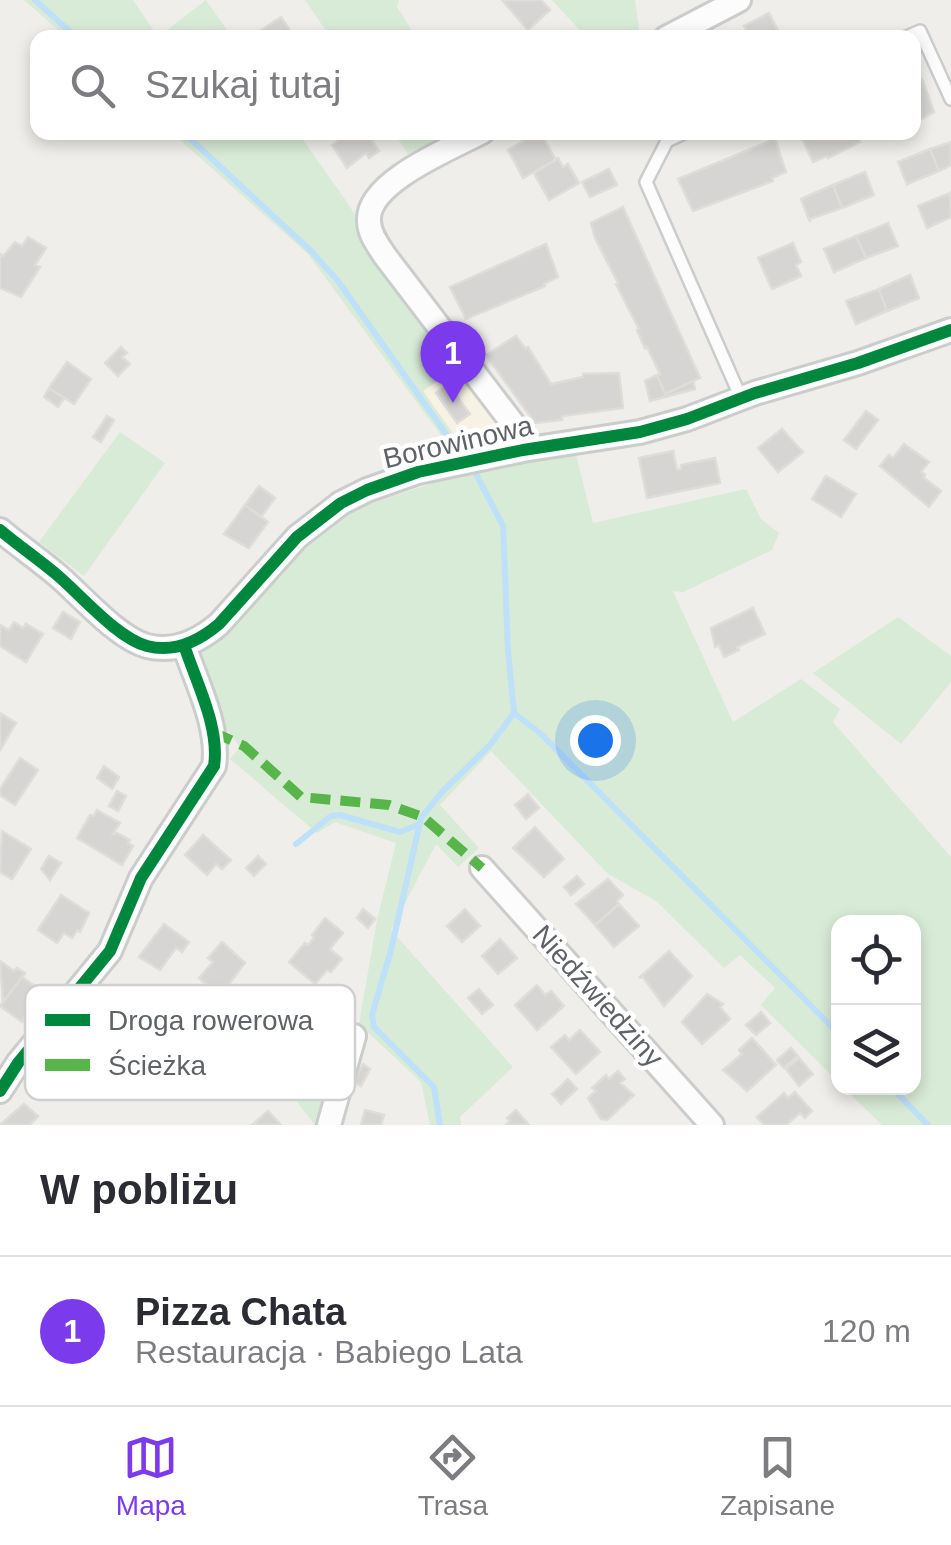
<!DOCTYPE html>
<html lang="pl">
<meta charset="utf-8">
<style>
:root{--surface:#fff;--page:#f7f7f7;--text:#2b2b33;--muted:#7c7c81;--line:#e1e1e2;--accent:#7c3aed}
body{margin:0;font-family:Helvetica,sans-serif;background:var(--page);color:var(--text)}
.controls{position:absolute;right:30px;bottom:30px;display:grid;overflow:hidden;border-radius:20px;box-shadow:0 5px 15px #0003}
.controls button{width:90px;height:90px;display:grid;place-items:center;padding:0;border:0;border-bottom:2px solid var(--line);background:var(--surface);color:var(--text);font:50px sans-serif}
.you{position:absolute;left:595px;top:740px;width:35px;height:35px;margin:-25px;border:8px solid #fff;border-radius:50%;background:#1a73e8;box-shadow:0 0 0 15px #1a73e833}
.badge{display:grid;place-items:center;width:65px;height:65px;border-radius:50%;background:var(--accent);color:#fff;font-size:32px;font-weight:700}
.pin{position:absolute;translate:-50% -82px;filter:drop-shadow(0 2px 5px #0008)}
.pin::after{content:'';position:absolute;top:52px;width:35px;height:30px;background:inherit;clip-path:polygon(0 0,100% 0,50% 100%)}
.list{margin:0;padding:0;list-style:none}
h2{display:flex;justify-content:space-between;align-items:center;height:130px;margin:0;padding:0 40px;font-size:42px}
h2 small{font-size:32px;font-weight:400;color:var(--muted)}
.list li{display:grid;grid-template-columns:65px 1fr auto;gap:30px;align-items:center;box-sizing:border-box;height:150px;padding:0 40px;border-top:2px solid var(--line)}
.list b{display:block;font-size:38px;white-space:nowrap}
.list p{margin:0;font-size:32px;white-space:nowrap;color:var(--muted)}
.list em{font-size:32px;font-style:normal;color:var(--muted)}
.icon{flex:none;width:55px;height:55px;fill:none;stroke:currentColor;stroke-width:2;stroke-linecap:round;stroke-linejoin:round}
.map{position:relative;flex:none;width:951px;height:1125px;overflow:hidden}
.search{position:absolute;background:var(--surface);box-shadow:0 5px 15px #0003;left:30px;right:30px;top:30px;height:110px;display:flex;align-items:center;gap:25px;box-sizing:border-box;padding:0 35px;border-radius:20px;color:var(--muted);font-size:38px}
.sheet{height:280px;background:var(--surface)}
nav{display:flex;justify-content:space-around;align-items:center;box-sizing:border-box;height:140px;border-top:2px solid var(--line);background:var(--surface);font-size:28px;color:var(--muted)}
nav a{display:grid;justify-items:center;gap:5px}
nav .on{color:var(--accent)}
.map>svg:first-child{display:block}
.commercial{fill:#f7f3e4}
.green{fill:#d8ebd6}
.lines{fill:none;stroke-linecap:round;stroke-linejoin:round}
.stream{stroke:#bfe0f9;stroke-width:6}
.building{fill:#d6d5d3;stroke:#deddd9;stroke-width:2.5}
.lane-casing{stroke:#cbcccc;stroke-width:16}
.street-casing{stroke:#cbcccc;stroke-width:28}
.lane{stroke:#fdfcfc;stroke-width:11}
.street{stroke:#fdfcfc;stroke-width:22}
.quiet{stroke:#58b549;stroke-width:10;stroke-dasharray:20 10;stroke-linecap:butt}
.cycleway-casing{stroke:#fff;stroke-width:19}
.cycleway{stroke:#00873e;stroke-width:12}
.labels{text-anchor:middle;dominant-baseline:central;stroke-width:9;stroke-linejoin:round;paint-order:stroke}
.street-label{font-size:28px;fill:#5f6368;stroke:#fff}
.key{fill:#fff;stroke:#cfd0d2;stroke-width:2.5}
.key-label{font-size:28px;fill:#5f6368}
</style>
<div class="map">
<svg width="951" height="1125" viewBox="0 0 951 1125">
<rect width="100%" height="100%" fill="#efeeea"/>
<!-- commercial -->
<path class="commercial" d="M459,366L501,420L464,447L423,391Z"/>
<!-- green -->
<path class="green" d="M24,0H133L158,37L206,0L232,37H66Z
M305,0H399L397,7L416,37H330Z
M552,0H635L640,37H586Z
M172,133H298L349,205L402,292L459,366L423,391L467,454L457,457L308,254Z
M394,133H457L408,154Z
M120,432L165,463L84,576L39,542Z
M576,454L593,523L746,489L761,519L779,533L772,550L683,592L673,591L733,722L801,679L840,709L833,722L951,857V1125H882L844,1088H914V922H838V1082L761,1005L775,988L740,955L724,968L656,901L608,874L491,751L440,805L479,848L458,867L436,844L391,930L513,1067L460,1117L461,1125H430L421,1082L359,1024L377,920L396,843L335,822L317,833L230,759L240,747C219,719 193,689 200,652L299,549L340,514L466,472Z
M898,617L951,656V682L901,744L813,673Z
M314,1010L346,1038L320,1125H315L269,1067Z"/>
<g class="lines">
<!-- stream -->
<path class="stream" d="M35,0L77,38
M183,132L311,251L338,281L461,455
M514,713L541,734L838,1033
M296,844L331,816L340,815L400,832L420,824
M892,1088L928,1125
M440,1125L434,1087L374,1027L372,1015L391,950L421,818L443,791L490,745L514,713L508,650L503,526L474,470"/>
</g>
<!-- building -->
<path class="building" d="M502,0H541L550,10L528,30Z
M769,13L782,38H750L744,26Z
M281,17L295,38H262L258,32Z
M922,79L934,112L914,123V82Z
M366,132L379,151L369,158L366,153L347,168L332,145L351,132Z
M540,132L556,160L523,178L508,150L527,139L526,132Z
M799,132H856L860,142L828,158L827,156L813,162Z
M775,139L786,172L772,178L773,181L693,211L678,179Z
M951,142V165L939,171L930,149Z
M930,149L939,171L907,184L898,162Z
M558,158L563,167L568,164L579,183L549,200L534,173Z
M609,169L617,185L590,197L582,182Z
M865,172L874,195L842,208L833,185Z
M833,185L842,208L810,219V222L801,199Z
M950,193L951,217L927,228L918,206Z
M623,207L700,378L665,394L657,375L660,374L647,347L645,348L637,330L639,329L616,284L618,283L595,238L591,223Z
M888,223L898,246L866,258L856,236Z
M856,236L866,258L834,272L824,249Z
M28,237L46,248L35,265L40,267L21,297L0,288V254L3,256L15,242L22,246Z
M793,243L801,262L796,265L801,276L772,289L758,258Z
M546,244L558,277L544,284L545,286L466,319L450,287Z
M910,275L919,298L887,311L879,289Z
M879,289L887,311L856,324L846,301Z
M516,336L526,349L528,347L551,384L583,377V374L619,373L623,408L562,416V420L535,423L486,355Z
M121,347L127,353L122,357L130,364L118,376L105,363Z
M67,362L91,379L74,404L49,388Z
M657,375L665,394L693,381L695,389L650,401L645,381Z
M448,384L470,414L457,423L436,393Z
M49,388L64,398L58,407L44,397Z
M866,411L878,420L856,449L844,440Z
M107,416L114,420L101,442L93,437Z
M782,429L803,452L778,472L758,448Z
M904,444L929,462L921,472L925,475L923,477L941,491L929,507L880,466L889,455L893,458Z
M673,451L677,470L681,469V465L715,458L720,483L647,498L639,458Z
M826,476L856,494L841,517L812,499Z
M259,486L275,498L261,517L245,505Z
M245,505L268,522L249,548L224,534Z
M753,608L765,634L737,647L739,650L724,657L719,645L715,647L711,628Z
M63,612L80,622L71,639L53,628Z
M14,622L23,628L26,624L43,634L26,662L0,646V625L9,630Z
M0,713L16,723L0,750Z
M20,758L38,770L15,805L0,795V789Z
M104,766L119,777L112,789L97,778Z
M117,791L126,796L118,811L109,806Z
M528,794L539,808L526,819L515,805Z
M97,810L120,823L113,834L117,833L130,840L128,843L133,846L122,865L77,838L90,815L94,816Z
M535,827L564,859L544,877L513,848Z
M2,831L31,849L12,879L0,872Z
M203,835L231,860L222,869L216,864L207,875L185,855Z
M49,856L61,863L50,880L41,869Z
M258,856L266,864L254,876L246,868Z
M577,876L584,884L571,895L564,887Z
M608,879L623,895L617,901L619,904L595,925L576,904Z
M61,895L89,913L80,932L77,930L72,938L64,933L57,943L38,930Z
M619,904L639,926L614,947L595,925Z
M363,909L375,919L368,928L357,918Z
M465,909L480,926L462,942L447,926Z
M325,918L343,933L330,949L342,959L331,972L327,970L315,984L289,962L305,943L308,945L314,938L312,935Z
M164,924L189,942L182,952L176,948L160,970L139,957Z
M500,939L517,958L498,974L482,956Z
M222,942L245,963L220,996L199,978L213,962L208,958Z
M669,951L692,976L664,1006L643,977L639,978Z
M0,961L14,971L17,968L25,973L3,1002Z
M22,977L39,989L22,1022L0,1006Z
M537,985L545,995L551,991L564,1006L537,1030L515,1005Z
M479,989L493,1005L482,1014L468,998Z
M707,994L723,1004L720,1007L730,1019L702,1044L682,1022Z
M761,1012L770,1023L756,1035L746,1025Z
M580,1030L600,1052L576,1074L551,1047L565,1035L569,1040Z
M752,1038L776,1065L747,1091L723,1070L742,1054L739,1050Z
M791,1048L798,1056L784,1068L777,1060Z
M799,1058L813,1074L799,1086L786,1069Z
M363,1064L370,1069L361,1086L353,1082Z
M618,1071L625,1079L620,1083L634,1095L607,1120L601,1119L588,1098L596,1091L592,1088L606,1075L609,1079Z
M568,1079L577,1089L561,1104L552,1094Z
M795,1092L812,1111L805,1118L800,1113L786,1125H764L757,1117L784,1093L788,1098Z
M24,1104L38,1116L30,1125H0Z
M365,1110L384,1115L381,1125H361Z
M516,1110L529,1125H506L510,1121L507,1118Z
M268,1111L281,1125H252Z"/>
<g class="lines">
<defs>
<path id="lane" d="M904,38L920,31L951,99
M686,132L667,141L646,182L741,398"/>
<path id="street" d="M666,38L739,0
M482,132C452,148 366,182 369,221C369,234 378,245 385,256L514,425L523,450
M0,530C18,545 38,559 56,574C80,594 117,638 147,646C174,653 199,641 219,624L297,537L341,503L367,490L418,472L523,450L640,432L687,419L755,393L858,363L951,330
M482,868L712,1125
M0,1091L18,1063L110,951L141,878L214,766C220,727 196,682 184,645
M329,1125L354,1036"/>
</defs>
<!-- lane casing -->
<use href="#lane" class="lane-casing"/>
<!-- street casing -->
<use href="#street" class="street-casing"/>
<!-- lane -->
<use href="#lane" class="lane"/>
<!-- street -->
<use href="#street" class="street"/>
<!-- quiet -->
<path class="quiet" d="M213,732L244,746L301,797L389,805L423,817L482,868"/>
<defs>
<path id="cycleway" d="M0,530C18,545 38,559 56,574C80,594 117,638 147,646C174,653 199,641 219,624L297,537L341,503L367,490L418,472L523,450L640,432L687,419L755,393L858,363L951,330
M0,1091L18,1063L110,951L141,878L214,766C220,727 196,682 184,645"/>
</defs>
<!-- cycleway casing -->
<use href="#cycleway" class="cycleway-casing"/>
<!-- cycleway -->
<use href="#cycleway" class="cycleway"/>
</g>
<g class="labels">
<!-- street labels -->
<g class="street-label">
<text transform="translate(458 442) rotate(-13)">Borowinowa</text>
<text transform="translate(598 996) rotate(48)">Niedźwiedziny</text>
</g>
</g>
<!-- legend -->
<rect x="25" y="985" width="330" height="115" rx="15" class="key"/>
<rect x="45" y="1014" width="45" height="12" fill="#00873e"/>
<rect x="45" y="1059" width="45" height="12" fill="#58b549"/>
<g class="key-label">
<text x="108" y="1030">Droga rowerowa</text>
<text x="108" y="1075">Ścieżka</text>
</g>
</svg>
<div class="controls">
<button><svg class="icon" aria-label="locate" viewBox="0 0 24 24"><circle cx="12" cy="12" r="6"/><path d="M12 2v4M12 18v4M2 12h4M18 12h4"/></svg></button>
<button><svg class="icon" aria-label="layers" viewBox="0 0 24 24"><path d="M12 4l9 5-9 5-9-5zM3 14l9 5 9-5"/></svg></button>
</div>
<div class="you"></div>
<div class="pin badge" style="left:453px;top:403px">1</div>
<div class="search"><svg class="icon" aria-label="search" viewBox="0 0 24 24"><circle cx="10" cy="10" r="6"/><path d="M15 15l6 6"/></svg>Szukaj tutaj</div>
</div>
<section class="sheet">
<h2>W pobliżu<small></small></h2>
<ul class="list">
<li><span class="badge">1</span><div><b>Pizza Chata</b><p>Restauracja · Babiego Lata</p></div><em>120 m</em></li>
</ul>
</section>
<nav>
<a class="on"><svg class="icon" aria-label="map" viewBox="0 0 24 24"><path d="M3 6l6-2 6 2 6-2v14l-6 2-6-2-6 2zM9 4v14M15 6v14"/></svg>Mapa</a>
<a><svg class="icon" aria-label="directions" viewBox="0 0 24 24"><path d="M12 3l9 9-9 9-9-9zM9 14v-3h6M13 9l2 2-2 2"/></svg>Trasa</a>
<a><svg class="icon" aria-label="saved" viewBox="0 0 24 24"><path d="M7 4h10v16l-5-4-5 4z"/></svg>Zapisane</a>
</nav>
